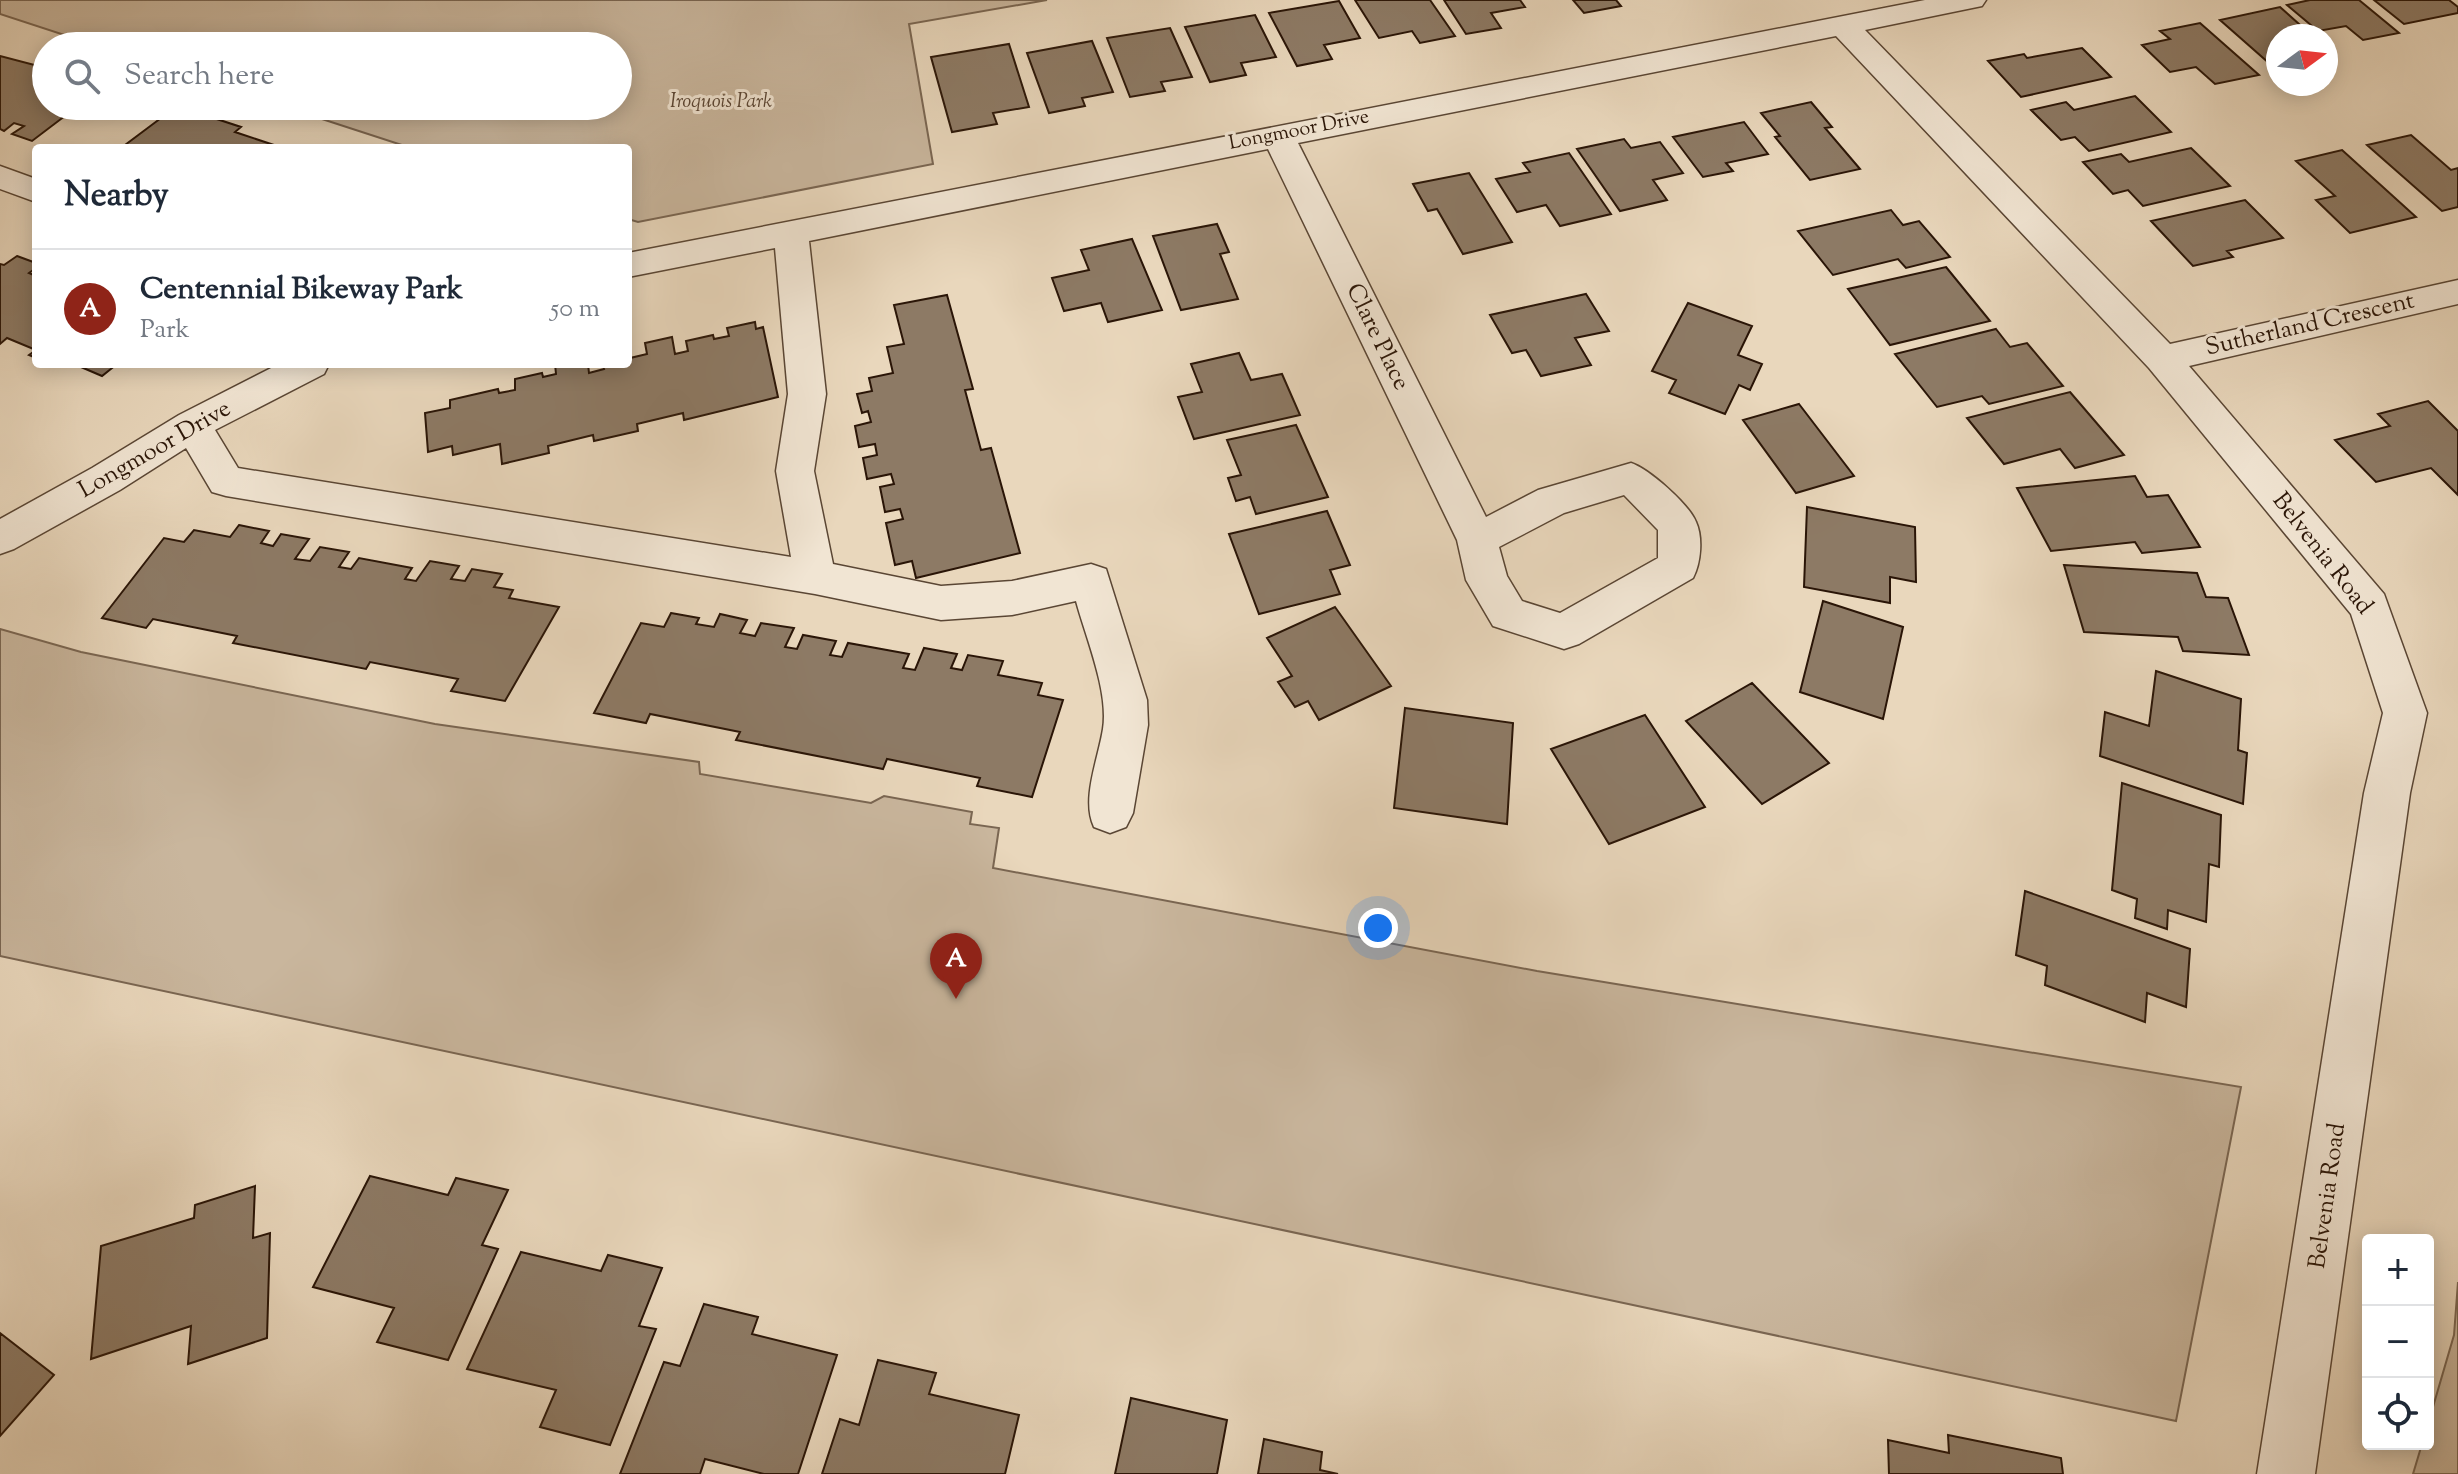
<!DOCTYPE html>
<meta charset="utf-8">
<style>
:root{--surface:#fff;--page:#f2f2f3;--text:#1f2937;--muted:#747a83;--line:#e0e1e3;--accent:#8f2418}
body{margin:0;font-family:"Sorts Mill Goudy",serif;background:var(--page);color:var(--text)}
.controls{position:absolute;right:24px;bottom:24px;display:grid;overflow:hidden;border-radius:8px;box-shadow:0 4px 20px #0003}
.controls button{width:72px;height:72px;display:grid;place-items:center;padding:0;border:0;border-bottom:2px solid var(--line);background:var(--surface);color:var(--text);font:40px sans-serif}
.compass{position:absolute;left:2266px;top:24px;width:72px;height:72px;border-radius:50%;background:var(--surface);box-shadow:0 4px 20px #0003;rotate:75deg}
.you{position:absolute;left:1378px;top:928px;width:28px;height:28px;margin:-20px;border:6px solid #fff;border-radius:50%;background:#1a73e8;box-shadow:0 0 0 12px #1a73e833}
.badge{display:grid;place-items:center;width:52px;height:52px;border-radius:50%;background:var(--accent);color:#fff;font-size:26px;font-weight:700}
.pin{position:absolute;translate:-50% -66px;filter:drop-shadow(0 2px 4px #0008)}
.pin::after{content:'';position:absolute;top:42px;width:28px;height:24px;background:inherit;clip-path:polygon(0 0,100% 0,50% 100%)}
.list{margin:0;padding:0;list-style:none}
h2{display:flex;justify-content:space-between;align-items:center;height:104px;margin:0;padding:0 32px;font-size:34px}
h2 small{font-size:26px;font-weight:400;color:var(--muted)}
.list li{display:grid;grid-template-columns:52px 1fr auto;gap:24px;align-items:center;box-sizing:border-box;height:120px;padding:0 32px;border-top:2px solid var(--line)}
.list b{display:block;font-size:30px;white-space:nowrap}
.list p{margin:0;font-size:26px;white-space:nowrap;color:var(--muted)}
.list em{font-size:26px;font-style:normal;color:var(--muted)}
.icon{flex:none;width:44px;height:44px;fill:none;stroke:currentColor;stroke-width:2;stroke-linecap:round;stroke-linejoin:round}
.map{position:relative;flex:none;width:2458px;height:1474px;overflow:hidden}
.search{position:absolute;background:var(--surface);box-shadow:0 4px 20px #0003;left:32px;top:32px;width:600px;height:88px;display:flex;align-items:center;gap:20px;box-sizing:border-box;padding:0 28px;border-radius:44px;color:var(--muted);font-size:30px}
.panel{position:absolute;background:var(--surface);box-shadow:0 4px 20px #0003;left:32px;top:144px;width:600px;height:224px;border-radius:8px}
.map>svg:first-child{display:block}
.green{fill:#c9b69d;stroke:#7a6652;stroke-width:2}
.building{fill:#8d7a65;stroke:#2a1507;stroke-width:2}
.lines{fill:none;stroke-linecap:round;stroke-linejoin:round}
.minor-casing{stroke:#5a4634;stroke-width:3}
.minor{fill:#f1e5d3;fill-rule:evenodd}
.labels{text-anchor:middle;dominant-baseline:central;stroke-width:6;stroke-linejoin:round;paint-order:stroke}
.far-park-label{font-size:20px;font-style:italic;fill:#5a4534;stroke:#f1e5d3}
.far-street-label{font-size:20px;fill:#2a1507;stroke:#f1e5d3}
.street-label{font-size:24px;fill:#2a1507;stroke:#f1e5d3}
</style>
<div class="map">
<svg width="2458" height="1474" viewBox="0 0 2458 1474">
<rect width="100%" height="100%" fill="#e9d7bc"/>
<filter id="stains"><feTurbulence type="fractalNoise" baseFrequency=".0025" numOctaves="4"/><feColorMatrix values="0 0 0 0 .2 0 0 0 0 .09 0 0 0 0 .02 0 0 0 .5 -.17"/></filter>
<radialGradient id="worn" r=".72"><stop offset=".6" stop-color="#630" stop-opacity="0"/><stop offset="1" stop-color="#630" stop-opacity=".3"/></radialGradient>
<!-- green -->
<path class="green" d="M0,0H1047L909,24L933,164L638,222L628,219V148H411L282,106H618V46H98L0,14Z
M0,629L81,652L435,724L699,762L700,774L871,803L884,796L972,812L970,824L999,828L993,868L1537,971L2241,1087L2176,1421L0,956Z
M2458,1282V1474H2413L2422,1444H2428V1424L2454,1335Z"/>
<!-- building -->
<path class="building" d="M1355,0H1430L1455,36L1420,43L1412,31L1379,38Z
M1444,0H1520L1525,7L1491,13L1501,28L1466,34Z
M1573,0H1616L1621,6L1584,13Z
M2310,0H2359L2399,33L2363,40L2346,26L2318,31L2287,5Z
M2374,0H2449L2458,7V13L2404,24Z
M1339,1L1360,38L1324,45L1332,59L1297,66L1269,13Z
M2280,7L2309,33L2278,36V71L2220,20Z
M1255,15L1276,57L1241,63L1246,75L1210,82L1185,27Z
M2200,23L2259,75L2215,84L2196,67L2170,72L2142,45L2170,39L2160,31Z
M1170,28L1192,77L1161,82L1165,91L1130,97L1107,38Z
M1092,41L1113,92L1082,98L1085,106L1049,113L1027,53Z
M1009,44L1029,107L993,113L997,124L952,132L931,57Z
M2082,48L2111,77L2021,97L1988,61L2024,54L2027,58Z
M0,56L46,68V106H78L32,141L12,134L24,126L14,123L4,131L0,129Z
M2135,96L2171,132L2089,151L2075,137L2061,140L2031,110L2066,102L2074,110Z
M1811,102L1832,127L1825,128L1860,169L1810,180L1775,137L1780,136L1761,113Z
M177,106L241,127L235,132L283,148H121Z
M1744,122L1768,154L1726,163L1733,171L1703,177L1673,137Z
M2411,135L2451,170L2458,168V207L2442,211L2367,145Z
M1624,139L1631,148L1660,142L1683,173L1653,180L1667,200L1620,211L1577,149Z
M2191,148L2230,186L2143,206L2128,190L2113,194L2083,162L2121,154L2129,162Z
M2342,150L2416,217L2350,233L2316,200L2335,196L2296,161Z
M1569,153L1611,214L1560,226L1546,205L1517,212L1496,179L1530,172L1523,163Z
M1469,173L1512,242L1463,254L1437,209L1428,211L1413,184Z
M2245,200L2283,238L2227,251L2233,257L2193,266L2151,221Z
M1891,210L1903,225L1919,221L1950,257L1906,268L1898,259L1833,275L1798,231Z
M1217,224L1229,252L1220,254L1238,299L1181,310L1153,236Z
M1132,239L1162,310L1108,322L1101,303L1064,311L1052,278L1089,270L1081,250Z
M17,256L36,263V268L29,273L36,276V358L29,355L36,350L7,338L0,344V264L4,265Z
M1946,267L1990,321L1890,345L1848,289Z
M1586,294L1609,331L1575,338L1591,365L1541,376L1526,350L1512,353L1490,315Z
M947,295L973,389L965,390L981,450L991,448L1020,553L916,578L912,561L895,565L886,523L903,519L900,509L885,512L880,487L894,484L891,474L867,479L863,458L877,455L875,444L859,447L855,426L871,422L868,411L862,413L857,394L872,391L869,378L893,373L887,347L904,344L894,305Z
M1688,303L1752,326L1738,355L1762,364L1750,390L1739,385L1725,414L1669,393L1676,380L1652,371Z
M755,322L756,329L763,327L778,397L684,420L683,413L637,424L638,431L594,441L593,435L548,446L549,453L502,464L500,444L453,455L452,446L428,452L425,413L450,408V400L498,389L499,393L515,390V379L542,373L543,377L556,374L555,364H588L589,373L604,369L602,364H628V354L630,358L647,354L645,343L672,337L675,354L688,351L686,341L713,335L714,339L729,336L727,328Z
M1996,329L2010,347L2027,343L2063,386L1989,404L1982,396L1937,407L1895,354Z
M1239,353L1251,380L1282,374L1300,415L1194,439L1178,397L1202,392L1191,364Z
M74,364H117L102,376Z
M2070,392L2124,455L2075,468L2060,449L2004,464L1967,418Z
M2428,401L2458,431V495L2431,468L2376,482L2335,440L2390,426L2378,414Z
M1799,404L1854,476L1796,493L1743,420Z
M1296,425L1328,497L1256,514L1250,497L1236,501L1228,478L1241,475L1227,440Z
M2135,476L2147,497L2168,495L2200,547L2142,553L2135,542L2051,551L2017,488Z
M1807,507L1915,527L1916,582L1890,577V603L1804,587Z
M1327,511L1350,565L1330,570L1340,594L1259,614L1229,534Z
M239,525L269,531L261,543L273,546L281,534L309,539L295,559L310,561L320,547L349,552L339,567L351,569L359,558L412,568L405,579L416,581L430,561L459,566L451,579L465,581L472,569L502,574L494,587L513,590L509,598L559,607L505,701L451,691L458,679L370,662L366,669L233,643L237,636L153,619L146,628L102,618L164,538L184,542L194,530L230,537Z
M2064,565L2197,573L2206,597L2228,598L2249,655L2183,651L2178,637L2084,632Z
M1823,601L1903,627L1883,719L1800,692Z
M1335,607L1391,686L1319,720L1308,701L1295,707L1278,682L1292,676L1267,638Z
M671,613L699,618L696,624L714,627L720,614L747,620L740,633L755,636L761,623L794,628L785,647L797,649L803,635L836,641L830,655L842,657L848,643L909,654L903,668L915,670L924,648L957,654L951,668L962,670L968,655L1003,661L998,675L1042,683L1038,695L1063,700L1032,797L977,786L980,778L887,759L883,769L736,740L740,732L650,714L646,723L594,713L641,623L664,627Z
M2156,671L2241,699L2238,750L2247,753L2243,804L2100,756L2105,712L2149,726Z
M1752,683L1829,763L1762,804L1686,721Z
M1405,708L1513,723L1507,824L1394,808Z
M1645,715L1705,807L1609,844L1551,749Z
M2122,783L2221,815L2219,867L2209,864L2206,922L2168,910L2167,929L2135,918L2137,899L2112,890Z
M2025,891L2190,949L2186,1007L2147,993L2145,1022L2045,985L2047,966L2016,955Z
M370,1176L448,1195L456,1178L508,1190L482,1245L498,1249L448,1360L377,1342L394,1308L313,1287Z
M255,1186L253,1238L270,1233L267,1338L188,1364L191,1326L91,1359L101,1246L194,1218L195,1205Z
M521,1252L601,1271L608,1255L662,1268L639,1326L656,1329L610,1445L540,1427L556,1390L467,1369Z
M704,1304L758,1317L752,1334L837,1355L798,1474H764L705,1459L700,1474H620L664,1362L680,1366Z
M0,1333L54,1375L0,1436Z
M878,1360L936,1373L929,1394L1019,1415L1005,1474H822L840,1419L859,1425Z
M1131,1398L1227,1420L1217,1474H1115Z
M1948,1435L2061,1458L2063,1474H1889L1888,1440L1949,1453Z
M1264,1439L1322,1452L1320,1470L1338,1474H1258Z"/>
<g class="lines">
<defs>
<path id="minor" d="M1925,0H1986L1982,6L1865,30L2170,344L2458,280V304L2189,366L2384,594L2427,713L2410,793L2315,1474H2257L2364,793L2383,713L2351,614L2149,368L1836,36L1298,143L1486,517L1538,490L1631,463C1649,469 1689,504 1696,522C1703,537 1701,563 1693,578L1579,644L1564,649L1493,626L1466,580L1457,540L1268,149L809,241L826,394L814,471L833,564L941,586L1012,581L1091,564L1106,569L1147,700L1148,725L1133,813L1126,827L1110,833L1094,827C1081,799 1098,760 1103,729C1109,692 1086,638 1076,601L1012,615L941,620L815,594L226,496L212,492L186,448L120,490L14,549L0,554V519L92,468L179,415L279,364H329L324,374L215,430L238,468L791,557L776,471L788,394L775,248L628,277V253ZM1624,495L1658,530V558L1560,613L1522,601L1507,576L1499,547L1564,513Z
M0,166L36,179V202L0,189Z"/>
</defs>
<!-- minor casing -->
<use href="#minor" class="minor-casing"/>
<!-- minor -->
<use href="#minor" class="minor"/>
</g>
<g class="labels">
<!-- far-park labels -->
<g class="far-park-label">
<text x="721" y="102">Iroquois Park</text>
</g>
<!-- far-street labels -->
<g class="far-street-label">
<text transform="translate(1299 131) rotate(-11)">Longmoor Drive</text>
</g>
<!-- street labels -->
<g class="street-label">
<text transform="translate(2310 325) rotate(-13)">Sutherland Crescent</text>
<text transform="translate(1377 337) rotate(64)">Clare Place</text>
<text transform="translate(155 450) rotate(-30)">Longmoor Drive</text>
<text transform="translate(2322 554) rotate(52)">Belvenia Road</text>
<text transform="translate(2328 1196) rotate(-82)">Belvenia Road</text>
</g>
</g>
<rect width="100%" height="100%" filter="url(#stains)"/>
<rect width="100%" height="100%" fill="url(#worn)"/>
</svg>
<div class="controls">
<button>+</button>
<button>−</button>
<button><svg class="icon" aria-label="locate" viewBox="0 0 24 24"><circle cx="12" cy="12" r="6"/><path d="M12 2v4M12 18v4M2 12h4M18 12h4"/></svg></button>
</div>
<svg class="compass" viewBox="-18 -18 36 36"><path d="M0-13l5 13h-10z" fill="#e53935"/><path d="M0 13l5-13h-10z" fill="#747a83"/></svg>
<div class="you"></div>
<div class="pin badge" style="left:956px;top:999px">A</div>
<div class="search"><svg class="icon" aria-label="search" viewBox="0 0 24 24"><circle cx="10" cy="10" r="6"/><path d="M15 15l6 6"/></svg>Search here</div>
<section class="panel">
<h2>Nearby<small></small></h2>
<ul class="list">
<li><span class="badge">A</span><div><b>Centennial Bikeway Park</b><p>Park</p></div><em>50 m</em></li>
</ul>
</section>
</div>
